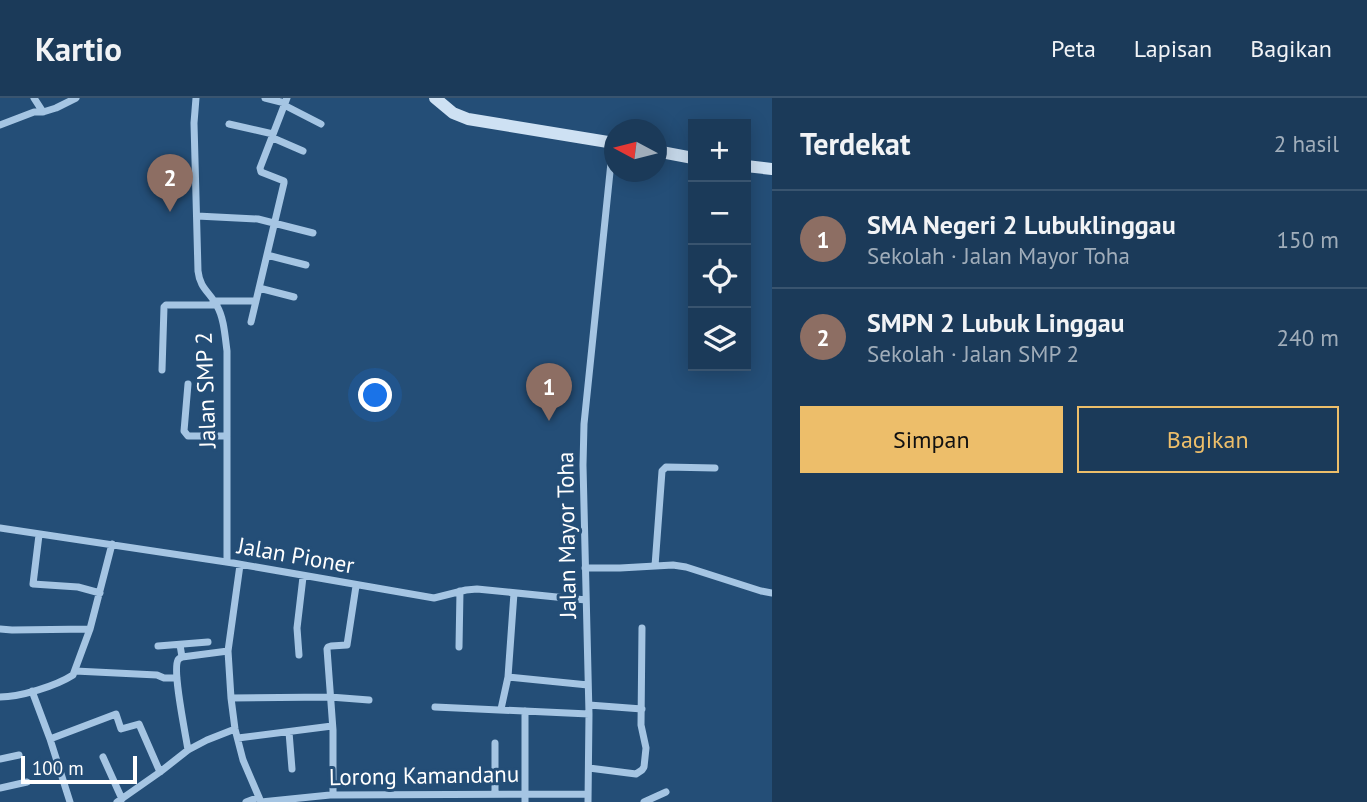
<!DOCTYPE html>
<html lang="id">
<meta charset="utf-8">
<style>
:root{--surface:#1b3a59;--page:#284562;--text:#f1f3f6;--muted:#a0adba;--line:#39546f;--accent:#edbe6a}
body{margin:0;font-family:"PT Sans",sans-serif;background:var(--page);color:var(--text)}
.controls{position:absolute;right:21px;top:21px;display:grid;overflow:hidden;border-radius:0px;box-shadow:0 4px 18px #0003}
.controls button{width:63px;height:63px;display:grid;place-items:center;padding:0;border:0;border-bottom:2px solid var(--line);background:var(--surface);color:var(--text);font:35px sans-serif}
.compass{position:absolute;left:604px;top:21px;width:63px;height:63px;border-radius:50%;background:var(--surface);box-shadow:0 4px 18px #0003;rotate:277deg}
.scale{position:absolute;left:21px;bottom:18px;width:116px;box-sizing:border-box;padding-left:7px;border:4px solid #fff;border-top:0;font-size:19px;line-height:24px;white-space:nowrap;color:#fff;-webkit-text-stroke:5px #244e77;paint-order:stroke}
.you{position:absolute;left:376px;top:298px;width:24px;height:24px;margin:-18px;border:5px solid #fff;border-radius:50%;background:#1a73e8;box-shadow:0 0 0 10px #1a73e833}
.badge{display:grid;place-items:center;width:46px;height:46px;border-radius:50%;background:var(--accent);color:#fff;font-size:23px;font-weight:700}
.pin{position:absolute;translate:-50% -58px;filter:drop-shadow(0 2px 4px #0008)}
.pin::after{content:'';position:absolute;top:37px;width:24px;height:21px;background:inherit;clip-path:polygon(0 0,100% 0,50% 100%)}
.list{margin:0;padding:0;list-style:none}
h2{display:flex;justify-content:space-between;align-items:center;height:91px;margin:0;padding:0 28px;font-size:30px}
h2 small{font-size:23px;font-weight:400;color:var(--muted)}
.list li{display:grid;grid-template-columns:46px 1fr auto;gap:21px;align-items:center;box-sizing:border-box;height:98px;padding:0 28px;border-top:2px solid var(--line)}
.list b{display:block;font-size:26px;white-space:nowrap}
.list p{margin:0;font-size:23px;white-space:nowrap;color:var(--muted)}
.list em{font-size:23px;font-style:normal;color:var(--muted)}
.actions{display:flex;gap:14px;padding:21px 28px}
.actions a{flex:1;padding:16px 0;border:2px solid var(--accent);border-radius:0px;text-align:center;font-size:24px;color:var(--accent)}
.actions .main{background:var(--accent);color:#111}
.icon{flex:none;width:38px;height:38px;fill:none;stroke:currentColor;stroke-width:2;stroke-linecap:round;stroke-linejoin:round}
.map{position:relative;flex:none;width:772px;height:704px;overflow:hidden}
header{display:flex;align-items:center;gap:42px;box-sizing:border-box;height:98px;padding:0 35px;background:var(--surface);border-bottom:2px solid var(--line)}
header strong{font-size:33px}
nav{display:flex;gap:38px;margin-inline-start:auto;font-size:24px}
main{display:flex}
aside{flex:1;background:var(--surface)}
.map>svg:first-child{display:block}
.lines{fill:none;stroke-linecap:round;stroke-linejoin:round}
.minor{stroke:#a5c5e3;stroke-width:7}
.secondary{stroke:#cee1f3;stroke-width:12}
.labels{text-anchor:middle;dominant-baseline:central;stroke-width:6;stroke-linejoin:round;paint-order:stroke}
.street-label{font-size:23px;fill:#fff;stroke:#244e77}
</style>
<header>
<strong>Kartio</strong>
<nav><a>Peta</a><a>Lapisan</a><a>Bagikan</a></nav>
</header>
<main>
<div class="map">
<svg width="772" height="704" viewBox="0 0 772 704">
<rect width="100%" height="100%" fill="#244e77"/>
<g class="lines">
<!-- minor -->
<path class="minor" d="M196,0L194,25L198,173C200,191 210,194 217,208C224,220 225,238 227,253V464
M265,0L285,5
M284,7L321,26
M43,14L56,10L76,0
M229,26L273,36
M0,27L34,14H43L34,0
M273,40L303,53
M197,118L258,121L313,135
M267,157L306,167
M259,190L294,199
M213,203H256
M251,224L284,85V83L261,74L260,70L287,0
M162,272L164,209L166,207H217
M188,286L184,333L188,338H227
M0,430L233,465L434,500L466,492L477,491L586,502
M39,437L33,486L78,489L100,495
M240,467L228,553L231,600L235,631L243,662L261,704
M655,468L662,373L666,369L715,370
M585,470H620L673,467L686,469L761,493L772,495
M0,531L12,532L90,531
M180,547L182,559C180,560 178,561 178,562C172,572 186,638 188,652
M158,548L208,544
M459,549L460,493
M299,557L297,530L303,479
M182,559L228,553
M75,573L157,577L164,580H177
M508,579L588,587
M32,593L50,641L70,704
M0,599C20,599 56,588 73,577L90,531L112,446
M231,600L330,599L369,602
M589,607L642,611
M435,609L589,616
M501,611L508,579L514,495
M289,634L292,671
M238,640L332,628
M50,641L116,616L121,631L139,626L160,674
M103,659L122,701
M0,661L19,657
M589,670L636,676L642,672L644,669L646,650L641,627L642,530
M0,690L27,684
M495,695V645
M333,697V632L327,551L328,549L331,548L347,547L356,488
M117,704L160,674L188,652L207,642L235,631
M246,704L259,699
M261,704L330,697L588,696
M525,704V613
M588,704L589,616L583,367L584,326L613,45
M644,704L666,694"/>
<!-- secondary -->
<path class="secondary" d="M435,0L453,15L468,21L614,45
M656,53L693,60
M746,68L772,71"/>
</g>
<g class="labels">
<!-- street labels -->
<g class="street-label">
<text transform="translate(205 292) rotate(-92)">Jalan SMP 2</text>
<text transform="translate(566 437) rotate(-91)">Jalan Mayor Toha</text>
<text transform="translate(296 457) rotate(10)">Jalan Pioner</text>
<text transform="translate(424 677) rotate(-1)">Lorong Kamandanu</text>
</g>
</g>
</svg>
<div class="controls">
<button>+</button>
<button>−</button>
<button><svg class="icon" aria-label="locate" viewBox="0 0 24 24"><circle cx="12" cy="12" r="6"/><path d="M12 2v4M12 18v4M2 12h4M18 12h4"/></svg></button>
<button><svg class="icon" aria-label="layers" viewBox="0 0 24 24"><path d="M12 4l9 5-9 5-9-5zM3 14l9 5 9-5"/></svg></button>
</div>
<svg class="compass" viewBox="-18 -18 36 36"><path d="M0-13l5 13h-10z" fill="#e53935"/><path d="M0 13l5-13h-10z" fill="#a0adba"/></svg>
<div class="scale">100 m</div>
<div class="you"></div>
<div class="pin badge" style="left:549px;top:323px;background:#8d6e63">1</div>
<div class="pin badge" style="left:170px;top:114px;background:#8d6e63">2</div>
</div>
<aside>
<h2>Terdekat<small>2 hasil</small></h2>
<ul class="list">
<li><span class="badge" style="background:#8d6e63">1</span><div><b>SMA Negeri 2 Lubuklinggau</b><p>Sekolah · Jalan Mayor Toha</p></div><em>150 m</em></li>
<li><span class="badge" style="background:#8d6e63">2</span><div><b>SMPN 2 Lubuk Linggau</b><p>Sekolah · Jalan SMP 2</p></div><em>240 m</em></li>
</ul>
<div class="actions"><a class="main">Simpan</a><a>Bagikan</a></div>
</aside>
</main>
